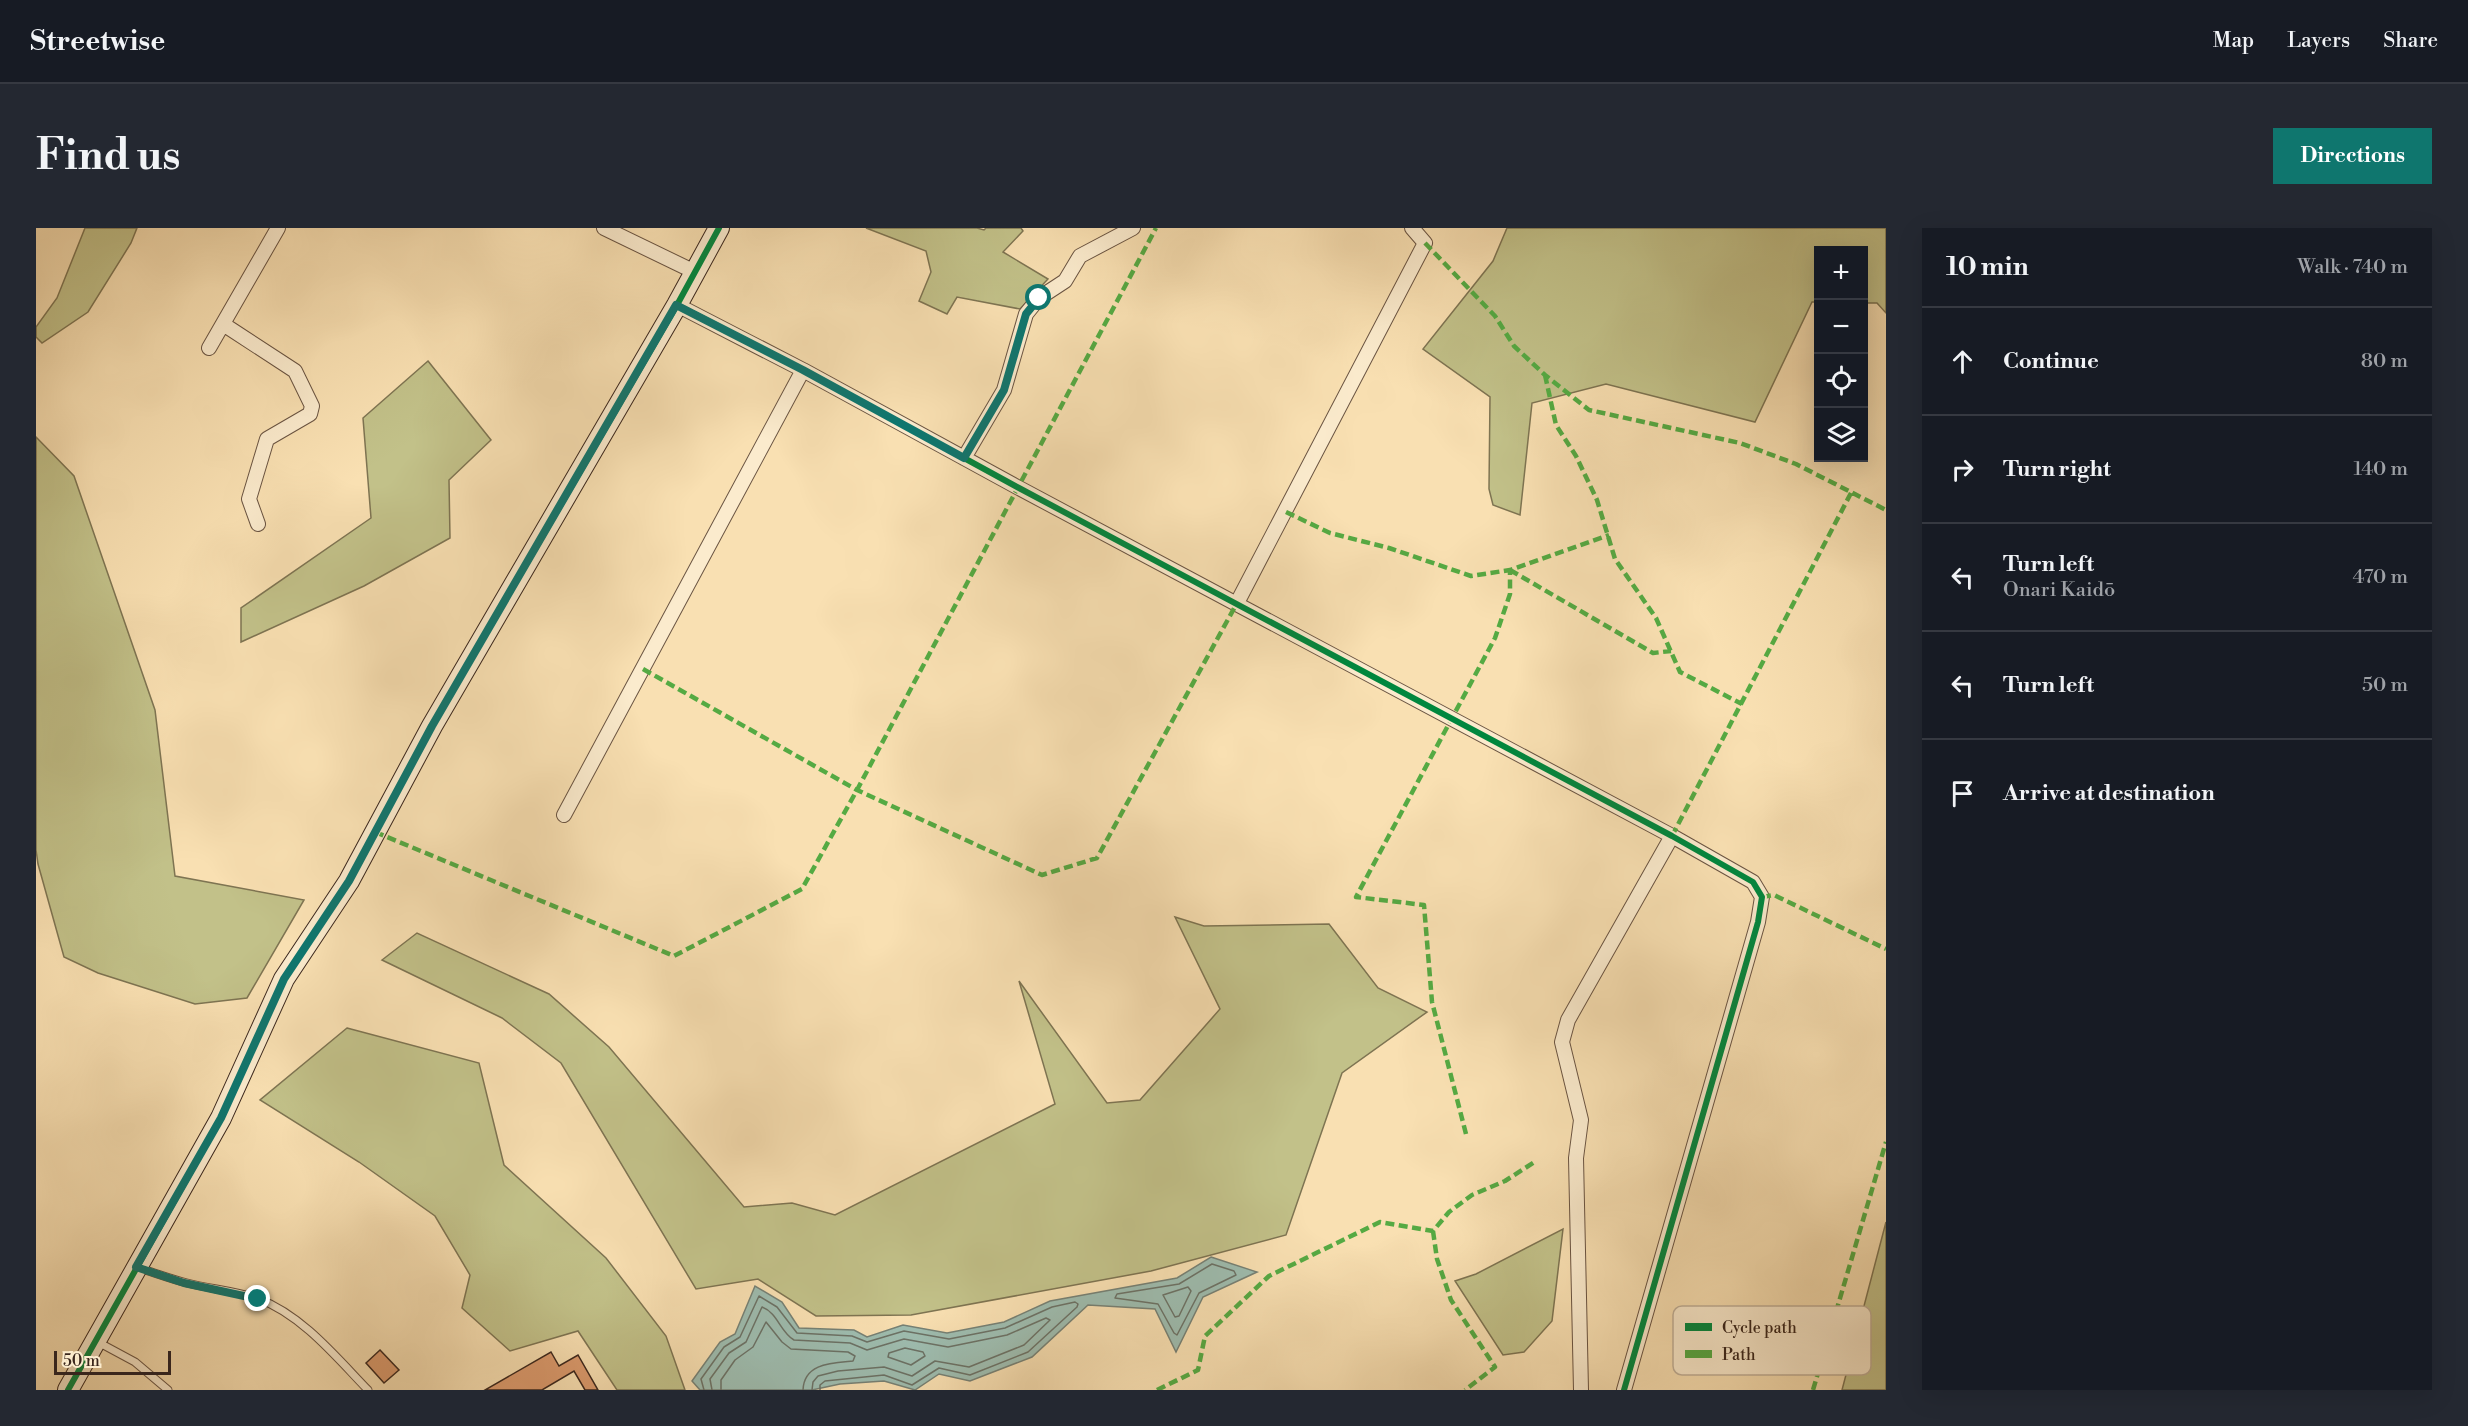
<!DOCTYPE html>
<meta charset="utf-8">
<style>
:root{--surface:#171b24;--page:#242831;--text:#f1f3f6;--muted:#9ea1a6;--line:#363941;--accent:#0f766e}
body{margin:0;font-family:"Libre Bodoni",serif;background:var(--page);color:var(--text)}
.controls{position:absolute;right:18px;top:18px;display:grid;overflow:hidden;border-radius:0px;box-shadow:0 6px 24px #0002}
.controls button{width:54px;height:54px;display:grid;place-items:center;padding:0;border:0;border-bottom:2px solid var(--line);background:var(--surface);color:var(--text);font:30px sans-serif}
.scale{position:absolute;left:18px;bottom:15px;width:117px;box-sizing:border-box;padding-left:6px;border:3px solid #3a261c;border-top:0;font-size:16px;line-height:21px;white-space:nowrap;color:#3a261c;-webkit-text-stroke:4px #fbebcd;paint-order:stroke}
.stop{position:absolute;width:18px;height:18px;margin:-14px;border:4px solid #0f766e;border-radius:50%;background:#fff}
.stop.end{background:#0f766e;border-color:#fff;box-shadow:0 2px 6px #0008}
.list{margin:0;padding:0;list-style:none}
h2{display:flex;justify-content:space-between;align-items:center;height:78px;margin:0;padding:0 24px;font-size:26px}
h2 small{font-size:20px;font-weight:400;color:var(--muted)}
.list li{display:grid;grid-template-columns:39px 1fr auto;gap:18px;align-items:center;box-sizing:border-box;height:108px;padding:0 24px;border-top:2px solid var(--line)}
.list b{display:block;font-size:22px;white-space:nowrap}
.list p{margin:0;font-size:20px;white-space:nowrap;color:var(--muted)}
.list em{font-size:20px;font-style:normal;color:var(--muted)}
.icon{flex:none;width:33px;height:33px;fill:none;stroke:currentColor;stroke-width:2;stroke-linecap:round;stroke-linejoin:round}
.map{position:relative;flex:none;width:1850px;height:1162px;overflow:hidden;border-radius:0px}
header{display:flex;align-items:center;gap:36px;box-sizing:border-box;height:84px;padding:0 30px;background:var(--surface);border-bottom:2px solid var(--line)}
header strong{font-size:28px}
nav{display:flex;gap:33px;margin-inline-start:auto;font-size:21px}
.intro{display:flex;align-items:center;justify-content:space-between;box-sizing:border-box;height:144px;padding:0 36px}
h1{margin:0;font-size:42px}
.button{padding:15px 27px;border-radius:0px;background:var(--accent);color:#fff;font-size:21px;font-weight:700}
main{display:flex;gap:36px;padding:0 36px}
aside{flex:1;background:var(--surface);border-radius:0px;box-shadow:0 6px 24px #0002}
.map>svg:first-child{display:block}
.green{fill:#c2c189;stroke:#7e7452;stroke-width:1.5}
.water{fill:#9ebdb0;stroke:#768175;stroke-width:1.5}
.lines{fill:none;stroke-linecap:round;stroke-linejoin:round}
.shore{stroke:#6c7266;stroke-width:1.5}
.building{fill:#db9a6d;stroke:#3a261c;stroke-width:1.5}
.lane-casing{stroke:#6a5442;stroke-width:9}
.street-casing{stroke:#6a5442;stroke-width:16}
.secondary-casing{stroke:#3a261c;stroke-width:22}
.lane{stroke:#fbebcd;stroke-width:7}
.street{stroke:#fbebcd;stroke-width:14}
.secondary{stroke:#fbebcd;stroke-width:20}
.quiet{stroke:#55aa43;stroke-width:4.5;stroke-dasharray:9 4.5;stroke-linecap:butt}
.cycleway-casing{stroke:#fbebcd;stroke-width:10}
.cycleway{stroke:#00873e;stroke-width:6}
.route{stroke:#0f766e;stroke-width:8}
.key{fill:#fbebcd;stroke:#c1b098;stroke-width:1.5}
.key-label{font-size:16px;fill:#3a261c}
</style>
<header>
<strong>Streetwise</strong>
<nav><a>Map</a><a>Layers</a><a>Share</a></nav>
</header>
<div class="intro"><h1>Find us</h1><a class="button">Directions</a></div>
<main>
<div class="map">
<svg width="1850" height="1162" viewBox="0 0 1850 1162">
<rect width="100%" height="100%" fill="#f9e0b2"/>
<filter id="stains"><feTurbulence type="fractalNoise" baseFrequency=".00333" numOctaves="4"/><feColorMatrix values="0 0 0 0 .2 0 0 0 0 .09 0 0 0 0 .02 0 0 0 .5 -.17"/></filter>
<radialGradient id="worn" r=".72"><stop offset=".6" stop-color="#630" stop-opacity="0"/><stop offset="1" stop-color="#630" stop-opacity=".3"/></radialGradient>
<!-- green -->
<path class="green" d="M49,0H101L95,15L52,84L6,115L0,109V99L21,70Z
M830,0H941L948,2L950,0H985L987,3L967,24L1012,51L984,81L921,69L911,86L883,73L895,44L890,23Z
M1471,0H1850V85L1841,75H1828V22H1782V74H1776L1719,194L1570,156L1496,175L1484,287L1457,277L1453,261L1454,169L1387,121L1457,33Z
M392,133L455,212L413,252L414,310L328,358L205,414V380L335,290L327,190Z
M0,209L38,248L119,482L139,648L268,672L211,770L159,776L62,745L28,729L2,636L0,622Z
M1139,689L1168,698L1293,696L1342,760L1391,784L1306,845L1250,1007L1115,1043L875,1087L780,1088L722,1051L660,1061L525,835L466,790L346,732L381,705L513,766L573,819L708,979L756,975L799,987L1019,876L983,753L1071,875L1104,872L1184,781Z
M311,800L443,835L468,937L570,1030L630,1108L649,1162H581L542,1103L474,1123L426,1080L434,1047L399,988L323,934L224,872Z
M1850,994V1162H1806Z
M1527,1001L1516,1093L1488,1124L1467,1127L1419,1053L1440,1046Z"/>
<!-- water -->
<path class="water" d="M1175,1029L1221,1044L1167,1069L1140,1124L1119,1081L1052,1077L996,1129L934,1153L903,1146L879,1162L848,1153L804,1156L776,1162H664L656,1153L684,1114L699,1106L719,1058L746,1074L763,1100L818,1102L831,1109L867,1097L911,1105L968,1094L1014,1073L1141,1050Z"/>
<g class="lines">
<!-- shore -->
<path class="shore" d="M1176,1036L1198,1043L1200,1047L1163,1065L1141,1107L1138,1105L1122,1076L1079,1070L1081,1066L1143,1056Z
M1152,1059L1155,1063L1143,1088L1139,1089L1127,1067Z
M869,1120L887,1124L889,1128L875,1137L852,1129L853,1125Z
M668,1162L665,1151L688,1119L704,1109L723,1068L741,1079L761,1105L816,1108L831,1114L868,1103L913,1111L969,1100L1016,1079L1039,1074L1042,1076L1041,1079L992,1124L934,1147L903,1140L876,1157L848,1147L789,1153L784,1157V1162
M676,1162L674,1151L693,1125L710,1114L726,1079C742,1085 744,1104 758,1112L814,1115L831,1122L868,1111L912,1119L971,1107L1010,1090L1014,1092L988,1117L933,1139L899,1133L876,1148L848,1139L802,1143L782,1148L777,1154L776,1162
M685,1162V1152L699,1132L717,1119L730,1094L746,1114L755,1121L812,1124L819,1128L817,1133C796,1135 768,1135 767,1162"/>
</g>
<!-- building -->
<path class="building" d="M344,1122L363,1142L348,1155L330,1135Z
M515,1124L523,1138L542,1127L562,1162H549L538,1143L506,1162H449Z"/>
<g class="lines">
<defs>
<path id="lane" d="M103,1040C119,1045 135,1051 151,1055C174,1061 200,1063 223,1071C266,1087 301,1130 332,1162
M60,1113L99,1134L132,1162"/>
<path id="street" d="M568,0L659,44
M641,77L767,142L983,260L1636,608L1717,654L1726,669L1722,694L1588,1162
M187,96L259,143L276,178L274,186L231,211L213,271L222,296
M173,120L242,0
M928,230L968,162L990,86L1003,70L1029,53L1044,28L1097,0
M1201,375L1389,15L1376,0
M528,587L767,142
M1545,1162L1540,930L1545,892L1526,814L1532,792L1636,608"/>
<path id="secondary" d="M32,1162L185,890L248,751L313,653L396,498L641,77L683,0"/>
</defs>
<!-- lane casing -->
<use href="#lane" class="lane-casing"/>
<!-- street casing -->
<use href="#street" class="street-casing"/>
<!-- secondary casing -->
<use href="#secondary" class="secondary-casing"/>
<!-- lane -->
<use href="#lane" class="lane"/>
<!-- street -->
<use href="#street" class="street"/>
<!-- secondary -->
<use href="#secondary" class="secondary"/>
<!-- quiet -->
<path class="quiet" d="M1389,15L1459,88L1478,118L1509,147L1553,182L1704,215L1760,236L1850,282
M1509,147L1520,197L1540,228L1561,272L1579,331L1620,390L1644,444L1706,476
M1250,284L1294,305L1353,320L1435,348L1474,342L1573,307
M1474,342L1617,425L1635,423
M607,441L821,562L1006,647L1061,630L1201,375
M339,604L638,728L766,661L821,562L1120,0
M1636,608L1815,265
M1726,669L1738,667L1850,721
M1430,906L1396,774L1388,677L1320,669L1459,410L1474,366V342
M1397,1003L1401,1031L1415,1072L1459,1139L1429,1162
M1121,1162L1162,1142L1169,1108L1233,1048L1344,994L1397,1003L1413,984L1436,967L1469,953L1500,933
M1777,1162L1850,914"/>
<defs>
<path id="cycleway" d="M641,77L767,142L983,260L1636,608L1717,654L1726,669L1722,694L1588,1162
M32,1162L185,890L248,751L313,653L396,498L641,77L683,0"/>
</defs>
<!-- cycleway casing -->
<use href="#cycleway" class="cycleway-casing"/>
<!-- cycleway -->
<use href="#cycleway" class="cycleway"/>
</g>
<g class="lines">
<!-- route -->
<path class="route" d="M222,1071L148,1055L100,1039L185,890L248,751L313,653L396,498L640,77L767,142L928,230L968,162L990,86L1003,70"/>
</g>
<!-- legend -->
<rect x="1637" y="1078" width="198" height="69" rx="9" class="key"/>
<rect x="1649" y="1095" width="27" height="8" fill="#00873e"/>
<rect x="1649" y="1122" width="27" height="8" fill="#55aa43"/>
<g class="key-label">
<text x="1686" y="1105">Cycle path</text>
<text x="1686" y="1132">Path</text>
</g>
<rect width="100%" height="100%" filter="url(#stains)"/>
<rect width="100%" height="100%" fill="url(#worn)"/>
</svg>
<div class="controls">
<button>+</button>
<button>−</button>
<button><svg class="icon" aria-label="locate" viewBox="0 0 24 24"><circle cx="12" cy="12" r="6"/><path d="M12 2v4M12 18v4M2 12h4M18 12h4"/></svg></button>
<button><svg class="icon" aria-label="layers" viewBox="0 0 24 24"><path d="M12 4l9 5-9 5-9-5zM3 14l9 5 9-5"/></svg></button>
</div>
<div class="scale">50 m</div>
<div class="stop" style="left:1003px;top:70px"></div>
<div class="stop end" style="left:222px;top:1071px"></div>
</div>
<aside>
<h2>10 min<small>Walk · 740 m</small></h2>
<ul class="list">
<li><svg class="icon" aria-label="ahead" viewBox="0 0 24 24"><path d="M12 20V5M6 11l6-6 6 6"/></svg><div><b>Continue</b></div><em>80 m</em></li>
<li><svg class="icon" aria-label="right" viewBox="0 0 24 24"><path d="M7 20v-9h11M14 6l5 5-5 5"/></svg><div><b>Turn right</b></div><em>140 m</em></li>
<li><svg class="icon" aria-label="left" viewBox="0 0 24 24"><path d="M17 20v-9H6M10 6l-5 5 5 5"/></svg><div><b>Turn left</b><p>Onari Kaidō</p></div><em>470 m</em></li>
<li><svg class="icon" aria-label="left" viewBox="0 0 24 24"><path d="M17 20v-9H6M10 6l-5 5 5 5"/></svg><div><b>Turn left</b></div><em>50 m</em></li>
<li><svg class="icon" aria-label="arrive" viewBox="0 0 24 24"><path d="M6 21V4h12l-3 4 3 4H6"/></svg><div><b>Arrive at destination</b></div></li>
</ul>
</aside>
</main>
